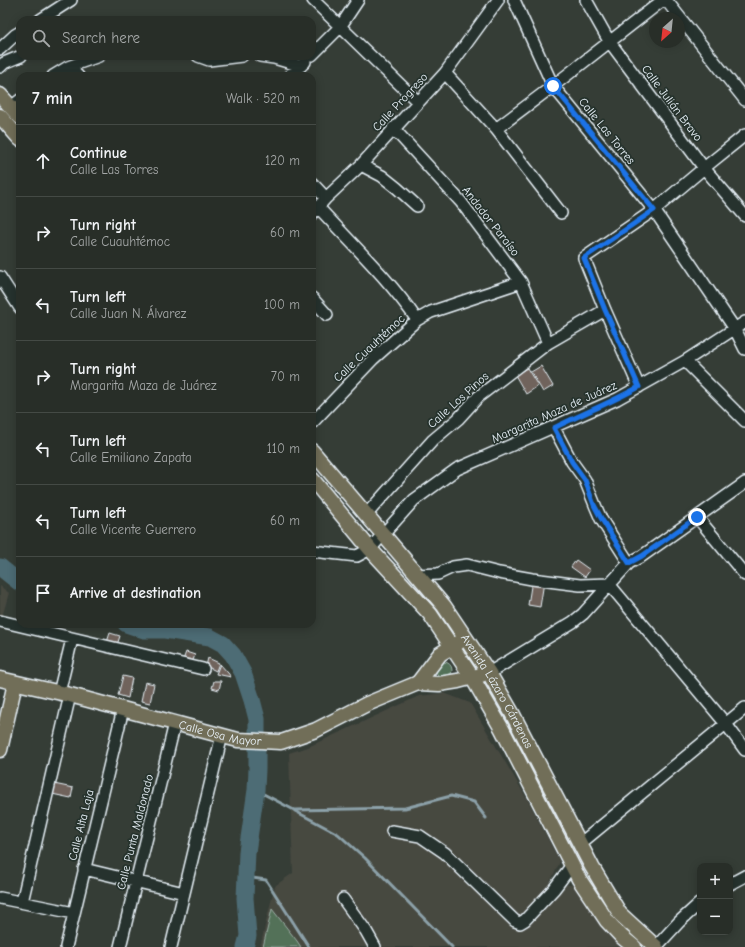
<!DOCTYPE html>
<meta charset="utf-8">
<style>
:root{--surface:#282e28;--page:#303630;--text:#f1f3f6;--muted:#a5a8a8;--line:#444a45}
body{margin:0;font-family:"Comic Neue",sans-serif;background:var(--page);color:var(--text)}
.controls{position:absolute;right:12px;bottom:12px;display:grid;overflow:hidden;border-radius:8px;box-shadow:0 2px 10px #0003}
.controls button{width:36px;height:36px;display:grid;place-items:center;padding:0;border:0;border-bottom:1px solid var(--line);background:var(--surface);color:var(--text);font:20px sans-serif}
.compass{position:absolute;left:649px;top:12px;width:36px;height:36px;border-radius:50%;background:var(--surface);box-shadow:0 2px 10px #0003;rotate:207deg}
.stop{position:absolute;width:12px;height:12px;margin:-9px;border:3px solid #1a73e8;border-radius:50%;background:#fff}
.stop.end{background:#1a73e8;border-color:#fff;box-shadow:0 1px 4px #0008}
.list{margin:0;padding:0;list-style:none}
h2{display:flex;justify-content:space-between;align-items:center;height:52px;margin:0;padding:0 16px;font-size:17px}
h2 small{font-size:13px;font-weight:400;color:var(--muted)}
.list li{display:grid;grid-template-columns:26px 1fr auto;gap:12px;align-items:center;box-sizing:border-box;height:72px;padding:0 16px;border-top:1px solid var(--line)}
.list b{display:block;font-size:15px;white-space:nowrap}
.list p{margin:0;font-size:13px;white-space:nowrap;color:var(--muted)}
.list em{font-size:13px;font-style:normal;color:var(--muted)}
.icon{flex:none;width:22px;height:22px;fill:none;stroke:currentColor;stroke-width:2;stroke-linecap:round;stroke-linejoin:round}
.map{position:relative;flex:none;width:745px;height:947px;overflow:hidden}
.search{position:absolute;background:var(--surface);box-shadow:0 2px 10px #0003;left:16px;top:16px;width:300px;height:44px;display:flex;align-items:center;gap:10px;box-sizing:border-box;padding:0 14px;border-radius:12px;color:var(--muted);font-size:15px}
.panel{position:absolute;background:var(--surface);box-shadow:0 2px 10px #0003;left:16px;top:72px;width:300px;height:556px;border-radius:12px}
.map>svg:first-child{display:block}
.built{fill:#474841}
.green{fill:#537158;stroke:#9eb1a8}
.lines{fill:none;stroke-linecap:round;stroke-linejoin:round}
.stream{stroke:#8ca1a9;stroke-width:3}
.river{stroke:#4e6c75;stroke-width:17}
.building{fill:#70635c;stroke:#e8f1f8}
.minor-casing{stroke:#e8f1f8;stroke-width:14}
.major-casing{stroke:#e8f1f8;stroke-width:17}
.minor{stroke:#26332d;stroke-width:11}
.major{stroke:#716e59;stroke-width:14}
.route{stroke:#1a73e8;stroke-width:5}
.labels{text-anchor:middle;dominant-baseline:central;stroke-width:3.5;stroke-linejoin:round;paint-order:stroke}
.street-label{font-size:12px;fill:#e8f1f8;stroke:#26332d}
</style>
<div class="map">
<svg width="745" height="947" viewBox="0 0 745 947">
<rect width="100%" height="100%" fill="#353d36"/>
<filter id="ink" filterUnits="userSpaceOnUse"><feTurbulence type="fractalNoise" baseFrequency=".025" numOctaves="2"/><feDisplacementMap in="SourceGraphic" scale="8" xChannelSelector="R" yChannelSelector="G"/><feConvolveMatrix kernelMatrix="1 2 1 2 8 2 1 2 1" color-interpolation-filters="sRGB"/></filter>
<g filter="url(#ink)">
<!-- built -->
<path class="built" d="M0,586L9,593L2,617L0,616Z
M444,693L470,703L529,802L560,862L549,884L573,885L590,910L622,947H260L274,889L276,885L293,873L289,753L308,747L419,696Z"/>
<!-- green -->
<path class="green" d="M436 670a8 8 0 1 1 16 0a8 8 0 1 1-16 0Z
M272,909L297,941L301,947H263Z"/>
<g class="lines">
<!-- stream -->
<path class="stream" d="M256,790L294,810L405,808L451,796L474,802L486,818
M295,811L338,834L365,858L452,947
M246,877L266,880L309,947"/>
<!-- river -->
<path class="river" d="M0,567L20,583
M126,624L144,630H165L210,637L223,644L233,655L243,673L252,700L257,719V769L256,790L247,852L245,898L248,936L245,947"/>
</g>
<!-- building -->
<path class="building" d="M541,366L553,386L543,392L531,372Z
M527,368L538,386L526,394L515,375Z
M576,560L590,570L585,577L571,567Z
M532,580L544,582L540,607L528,605Z
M110,633L120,636L117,645L107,642Z
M186,652L195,655L192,663L183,660Z
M208,658L219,663L216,671L206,666Z
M220,664L228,673L231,677L216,674Z
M123,676L132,678L128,698L118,695Z
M214,681H221L219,690L212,688Z
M145,682L154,684L150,703L141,701Z
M54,784L73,788L71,798L52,794Z"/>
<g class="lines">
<defs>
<path id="minor" d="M313,0L418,102
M514,0L553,86L654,210L735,329L745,349
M586,0L609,41L704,168L745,216
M666,0L745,100
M40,20L71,0
M0,49L15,35L20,32
M312,55L340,27L358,0
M198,56L209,60L242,56
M260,56L274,58L301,66
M0,67L4,63L21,56
M68,67L78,76
M445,73L496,129L561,213
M53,76L68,67L99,56
M289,76L305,62
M11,107L20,100
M393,128L461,202L521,282L548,343
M496,129L553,86L663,0
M361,165L382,176L397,188L417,206
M312,183L326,198
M318,207C352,244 389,279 417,320
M312,214L326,198L361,165L445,73L498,0
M0,277L20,308
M312,298L327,315
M685,361L745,421
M639,387L605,310L584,258L654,210L704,168L745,135
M312,423L373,359L417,320L431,312L521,282
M554,428L572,462L585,480L595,505L601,519L629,563
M366,515L433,440L458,419L478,397L548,343L605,310
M697,517L745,575
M312,551L357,556L370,549L414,500L457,469L617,399L685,361L745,322
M417,575L438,574L453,567L467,565L499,573L532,579L580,585L609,584
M609,584L726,724L745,750
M0,621L203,669
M489,673L573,622L583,614L629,563L642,556L745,483
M59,693L72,639
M392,831L420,836L445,853L515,921L520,923L525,920L554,889L572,865
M581,843L745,708
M84,869L184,893
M730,884L745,876
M0,898L74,913
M343,899L366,931L375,947
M22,902L70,695
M66,947L123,709
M120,947L175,723
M171,947L222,735
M656,947L679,922L700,903"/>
<g id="major">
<path d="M0,95L20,117"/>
<path d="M0,116L20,139"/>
<path id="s1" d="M312,451L444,606L489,673L512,713L592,867L620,914L656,947"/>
<path d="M312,479L370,549L430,614L472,677L502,729L579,879L607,921L622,937L634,947"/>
<path id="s2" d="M0,679L70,695L238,740L281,742L316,730L367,704L418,683L439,684L458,681L481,675"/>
<path d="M418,683L440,654L458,643"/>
<path d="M0,750L15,683"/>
</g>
</defs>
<!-- minor casing -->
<use href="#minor" class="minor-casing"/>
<!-- major casing -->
<use href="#major" class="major-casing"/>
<!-- minor -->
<use href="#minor" class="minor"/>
<!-- major -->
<use href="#major" class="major"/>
</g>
</g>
<g class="lines" filter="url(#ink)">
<!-- route -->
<path class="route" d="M553,86L654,210L584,258L605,310L639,387C612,402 582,414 554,428L572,462L585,480L594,505L601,518L629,563L642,556L697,517"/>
</g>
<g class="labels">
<!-- street labels -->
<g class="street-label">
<text transform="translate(400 102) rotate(-47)">Calle Progreso</text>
<text transform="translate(672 103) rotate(53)">Calle Julián Bravo</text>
<text transform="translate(607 131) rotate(51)">Calle Las Torres</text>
<text transform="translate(491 221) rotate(52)">Andador Paraíso</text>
<text transform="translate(369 348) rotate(-43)">Calle Cuauhtémoc</text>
<text transform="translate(458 400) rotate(-42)">Calle Los Pinos</text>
<text transform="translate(554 412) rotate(-24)">Margarita Maza de Juárez</text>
<text stroke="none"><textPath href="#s1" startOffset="304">Avenida Lázaro Cárdenas</textPath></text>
<text stroke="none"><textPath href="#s2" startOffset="227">Calle Osa Mayor</textPath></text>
<text transform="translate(81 825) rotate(-76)">Calle Alta Laja</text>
<text transform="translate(135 832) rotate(-76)">Calle Punta Maldonado</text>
</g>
</g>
</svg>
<div class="controls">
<button>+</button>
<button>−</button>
</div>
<svg class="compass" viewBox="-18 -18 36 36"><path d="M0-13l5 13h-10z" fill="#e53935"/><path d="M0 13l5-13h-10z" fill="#a5a8a8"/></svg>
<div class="stop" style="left:553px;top:86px"></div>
<div class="stop end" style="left:697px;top:517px"></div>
<div class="search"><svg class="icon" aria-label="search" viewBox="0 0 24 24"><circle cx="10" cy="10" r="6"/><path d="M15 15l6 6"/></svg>Search here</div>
<section class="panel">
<h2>7 min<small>Walk · 520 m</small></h2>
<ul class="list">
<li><svg class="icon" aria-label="ahead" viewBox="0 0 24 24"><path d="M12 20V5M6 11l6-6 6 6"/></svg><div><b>Continue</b><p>Calle Las Torres</p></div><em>120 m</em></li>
<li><svg class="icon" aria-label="right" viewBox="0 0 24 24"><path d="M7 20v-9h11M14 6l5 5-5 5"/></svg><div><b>Turn right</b><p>Calle Cuauhtémoc</p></div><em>60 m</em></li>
<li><svg class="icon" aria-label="left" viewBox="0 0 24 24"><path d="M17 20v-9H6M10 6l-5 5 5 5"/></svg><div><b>Turn left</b><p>Calle Juan N. Álvarez</p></div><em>100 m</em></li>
<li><svg class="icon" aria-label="right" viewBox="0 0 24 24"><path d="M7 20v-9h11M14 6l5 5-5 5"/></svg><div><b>Turn right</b><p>Margarita Maza de Juárez</p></div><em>70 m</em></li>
<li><svg class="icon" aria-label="left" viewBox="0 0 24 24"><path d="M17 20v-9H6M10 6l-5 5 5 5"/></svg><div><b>Turn left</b><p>Calle Emiliano Zapata</p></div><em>110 m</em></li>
<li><svg class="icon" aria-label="left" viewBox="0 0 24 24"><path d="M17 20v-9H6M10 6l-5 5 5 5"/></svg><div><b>Turn left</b><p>Calle Vicente Guerrero</p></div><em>60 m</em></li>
<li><svg class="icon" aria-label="arrive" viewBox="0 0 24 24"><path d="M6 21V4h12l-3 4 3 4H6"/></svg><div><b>Arrive at destination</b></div></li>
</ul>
</section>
</div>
